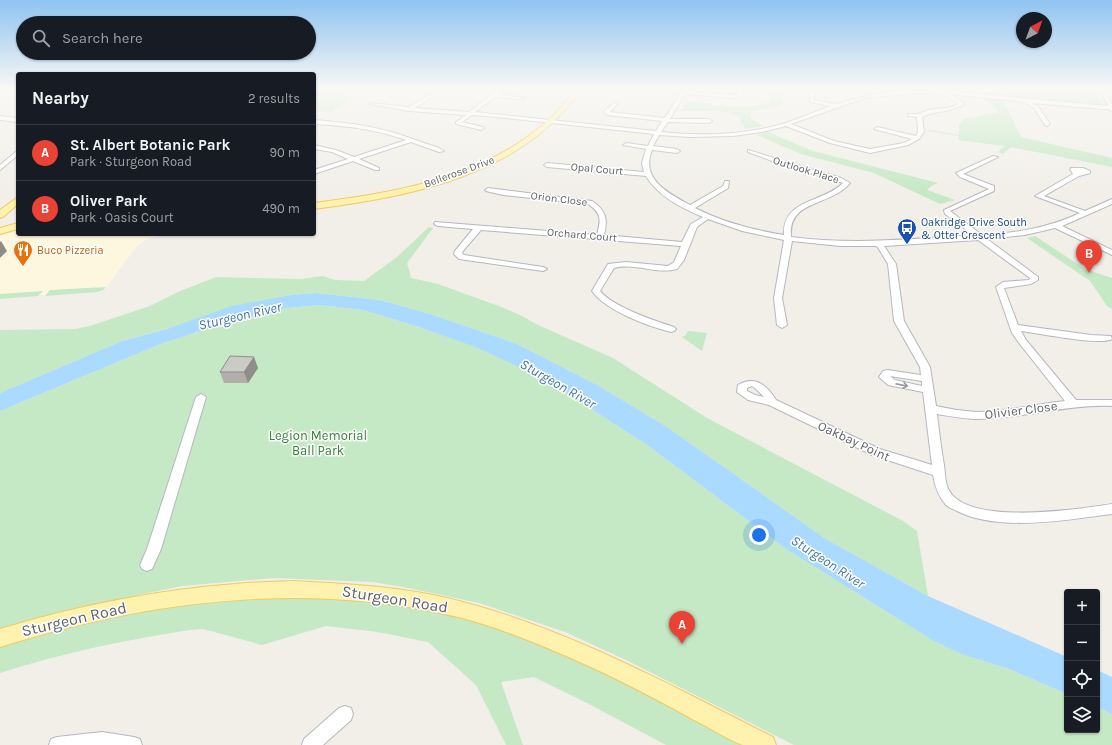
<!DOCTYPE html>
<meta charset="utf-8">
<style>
:root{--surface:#171b24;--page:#20242c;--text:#f1f3f6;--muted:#9ea1a6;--line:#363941;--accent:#ea4335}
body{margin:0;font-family:Karla,sans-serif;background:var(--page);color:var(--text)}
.controls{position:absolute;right:12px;bottom:12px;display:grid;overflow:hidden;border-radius:4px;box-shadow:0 1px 3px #0004}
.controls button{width:36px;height:36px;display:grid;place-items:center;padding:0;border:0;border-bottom:1px solid var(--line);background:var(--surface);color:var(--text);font:20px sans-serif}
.compass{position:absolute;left:1016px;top:12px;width:36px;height:36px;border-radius:50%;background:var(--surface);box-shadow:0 1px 3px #0004;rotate:41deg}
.you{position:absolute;left:759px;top:535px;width:14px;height:14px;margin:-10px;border:3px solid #fff;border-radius:50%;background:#1a73e8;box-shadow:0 0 0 6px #1a73e833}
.badge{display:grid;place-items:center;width:26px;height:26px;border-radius:50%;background:var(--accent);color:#fff;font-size:13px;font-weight:700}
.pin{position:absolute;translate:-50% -33px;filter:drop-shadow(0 1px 2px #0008)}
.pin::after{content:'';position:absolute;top:21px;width:14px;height:12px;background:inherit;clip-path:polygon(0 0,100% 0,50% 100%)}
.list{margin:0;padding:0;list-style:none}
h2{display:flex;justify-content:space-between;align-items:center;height:52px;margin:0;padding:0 16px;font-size:17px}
h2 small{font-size:13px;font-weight:400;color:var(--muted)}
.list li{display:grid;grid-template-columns:26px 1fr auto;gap:12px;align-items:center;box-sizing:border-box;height:56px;padding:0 16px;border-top:1px solid var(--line)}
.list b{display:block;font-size:15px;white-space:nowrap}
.list p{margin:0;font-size:13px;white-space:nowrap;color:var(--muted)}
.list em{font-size:13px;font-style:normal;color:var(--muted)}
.icon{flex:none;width:22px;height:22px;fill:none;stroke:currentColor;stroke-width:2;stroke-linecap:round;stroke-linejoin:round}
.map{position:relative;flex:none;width:1112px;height:745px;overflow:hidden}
.search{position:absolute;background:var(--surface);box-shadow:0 1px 3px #0004;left:16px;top:16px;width:300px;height:44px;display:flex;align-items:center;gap:10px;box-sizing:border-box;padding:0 14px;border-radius:22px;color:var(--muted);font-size:15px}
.panel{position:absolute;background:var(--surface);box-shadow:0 1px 3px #0004;left:16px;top:72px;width:300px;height:164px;border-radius:4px}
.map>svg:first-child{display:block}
.commercial{fill:#fef7e0}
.green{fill:#c5e8c5}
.water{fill:#aadaff}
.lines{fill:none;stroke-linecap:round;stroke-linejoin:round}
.minor-casing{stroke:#b5b8bc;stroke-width:2}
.major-casing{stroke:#f2c960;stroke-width:2}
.minor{fill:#fff;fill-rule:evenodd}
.major{fill:#fff2af;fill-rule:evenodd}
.wall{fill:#afaea9}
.shaded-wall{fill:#8f8d8a}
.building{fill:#cccac5;stroke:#8f8d8a}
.oneway{stroke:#979a9d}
.labels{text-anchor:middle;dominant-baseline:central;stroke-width:3;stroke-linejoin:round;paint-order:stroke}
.far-street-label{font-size:11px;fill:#5f6368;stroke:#fff}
.far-transit-label{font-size:11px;fill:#164399;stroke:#fff;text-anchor:start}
.far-food-label{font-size:11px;fill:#c56008;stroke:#fff;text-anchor:start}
.street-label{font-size:13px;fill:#5f6368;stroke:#fff}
.park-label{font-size:13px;fill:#348238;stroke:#fff}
.water-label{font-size:14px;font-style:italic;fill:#4174aa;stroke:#fff}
.near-street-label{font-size:16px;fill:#5f6368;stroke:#fff}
</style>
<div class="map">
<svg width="1112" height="745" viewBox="0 0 1112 745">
<rect width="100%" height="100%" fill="#f1efe8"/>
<!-- commercial -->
<path class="commercial" d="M18,230V234H161L146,240L137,246L108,285L99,291L0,298V236Z"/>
<!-- green -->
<path class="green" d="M329,89H340L345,96L350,97L332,112L314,111V91H321Z
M773,89H784L781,105L752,112L750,118L763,126L745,129L739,116L721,111H681L687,101C713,104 744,111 770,102Z
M986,89H1082L1095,90L1102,105L1001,96V90Z
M983,98L1004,101L1021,137L1112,158V167L1011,147L1003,154L998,152L1004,146L958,140L959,136L928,131L930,130L959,135V125L963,119L998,112L991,103Z
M768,132L813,151L938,183L931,186L927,190L955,200L940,204L874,173L801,154L757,135Z
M429,227L433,228L407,263L411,278L438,284L504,308L522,316L538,325L613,358L707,418L903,521L917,531L928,596L826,539L667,427L599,386L517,344L430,314L380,300L317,293L292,295L122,341L0,393V330L75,329L90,326L150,306L178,292L216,277L302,279L323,276L335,280L364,281L397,257Z
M1035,236L1085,269L1112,278V309L1107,306L1090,281L1027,238Z
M106,287L103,290L97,292L45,296L50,290Z
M43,291L38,296L0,299V294Z
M320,305L363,310L419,327L479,348L525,370L576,399L650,447L786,549L932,640L961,654L1009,669L1067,694V730H1097V707L1112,714V745H794L628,661L565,632L479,603L403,587L372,582L274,578L182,586L85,606L0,630V411L163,343L225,323L277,309Z
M688,331L707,333L702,351L682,337L686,335Z
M306,596C359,601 411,604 462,618C562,645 654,698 746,745H666L587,703L534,677L501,682L523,745H506L476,685L428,642L378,632L326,626L262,645L203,629L189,630C125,640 62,653 0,673V644L75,623L184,602Z"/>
<!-- water -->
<path class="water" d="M317,293L380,300L430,314L517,344L599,386L667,427L826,539L928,596L1067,657V694L1009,669L961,654L932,640L786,549L650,447L576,399L525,370L478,348L419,327L363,310L320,305L277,309L225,323L163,343L0,411V393L122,341L167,329L232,306L292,295Z
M1097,670L1112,677V714L1097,707Z"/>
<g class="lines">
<defs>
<path id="minor" d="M406,89L437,91L440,89H445L415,108L469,112L499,89H504L498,94L524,98L522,99L495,97L475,112L656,131L662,121L607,115L605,114L604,111L616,102L618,103L610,112L665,118L680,93L653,90L651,89L682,90L683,89H687L686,91L734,95L738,94L741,89H745L742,96L735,98L685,94L670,119H709L712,121L709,123L668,122L661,132C699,136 738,135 775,126C794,121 812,113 830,106L810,102V94L815,89H819L814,94V100L835,104L876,94L896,91L937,90L1108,106L1100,89H1104L1112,105V112L1109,109H1102L1032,103L1038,106L1050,124L1047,126L1045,125L1034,108L1025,102L950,94L963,103V105C950,112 935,111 922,117L924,132L919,139L908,145L870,153L830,143L786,126L762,132L733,136L690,137L659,135L653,146L677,149L680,151L677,153L652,150C640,179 668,193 690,205L723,186L725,181H729L728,188L695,208C722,222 753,230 784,235C782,199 823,203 843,183L783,165L748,152V150L841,178L850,183C830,207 788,199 791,237C852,245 912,239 973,235L945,214L944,210L989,189L960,177L956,173L993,156L998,157L963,174L994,186V191L950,211L982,235C1016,233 1048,228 1080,213L1035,196L1073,174L1070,169L1071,168H1083L1090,171V173L1079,176L1044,196L1085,211L1112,199V204L1062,226L1112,250V255L1055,228L1025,235L987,239L1038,277V280L1031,284L1004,288L1018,325L1091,335L1111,336L1112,339C1100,346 1038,333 1021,331L1026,340L1076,400H1112V406C1066,404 1022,419 976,419C963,419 950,416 937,414C939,431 941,448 944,465C945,472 945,480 947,486C961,528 1079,509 1112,504V514C1067,520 998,532 957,511C954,509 949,508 946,505C938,496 935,486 933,475L872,455L769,405L748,400L737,392L738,385C755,375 767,385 776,400L880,449L932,465L923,392L888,385L879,377L883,371L887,370L921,375L920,367L894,321L888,264L877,246H840L792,241L782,298L787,325L782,328L777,325L774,298L784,240L742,231L708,219L697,227L684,260L677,269C656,275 635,262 614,268L600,291C613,307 655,321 674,327L676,329L674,331L671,332C648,326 606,311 592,291L608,264L626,262L668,266L674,262L681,246L481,230L463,251L462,253L464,255L543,267L547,269L543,271L459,259L454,254L455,251L473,229L438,226L434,224L435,222L597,235C601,219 602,214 588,204L503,195L486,191L485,190L488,188L592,201C606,210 608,219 604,235L682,242L691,224L703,217C681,208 658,196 646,176L547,167L544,165L547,163L644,172L642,163L646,149L623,145L626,143L648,146L654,134L496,117L472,115L462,122L483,127L484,128L481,130L456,124V122L466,115L409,111L370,104L372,103L409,107L433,93ZM917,93L944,94L958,104L952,107L928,110L918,114H908V116L917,117L918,132L916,136L877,127L874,129L912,139L904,143L870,149L834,141L791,124L865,98ZM978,240L1030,278L1029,280L1003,282L996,287L1012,333L1019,343L1065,401C1035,404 1006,412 976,412C962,411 949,409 936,406L930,367L904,321L896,264L884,246ZM890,376L922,381V386L895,380ZM752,386L756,389L764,397L755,395L747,391V388Z
M0,116L18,118V122L0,120Z
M314,120C352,123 383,127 418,141C426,144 437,146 444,151L439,152L411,142L359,159L379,168V170H375L353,161L314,174V170L348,159L332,152L314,149V145L336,150L354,157L406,140C373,129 349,126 314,124Z
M18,150V155L0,170V165Z
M201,394L206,397L161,549L152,569L147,571L142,569L140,565L147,549L196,397Z
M345,706L351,708L353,714L351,720L323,745H302L304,739L339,708Z
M102,732L134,737L140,739L142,745H49L51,739L57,737Z"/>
<path id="major" d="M576,89H582C521,176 412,196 314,209V203C410,191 515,172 576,89Z
M18,197V204L3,217L0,218V210Z
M18,223V229L0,234V228Z
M293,581C350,584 408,587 463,602C573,631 672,686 773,737L776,745C766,745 754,745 743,745C734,743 707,726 696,721C656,699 615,677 573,659C537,643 500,628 462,618C309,580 149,600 0,647V629C76,606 156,590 235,584C254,582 274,582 293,581Z"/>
</defs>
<!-- minor casing -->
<use href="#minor" class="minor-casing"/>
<!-- major casing -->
<use href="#major" class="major-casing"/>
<!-- minor -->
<use href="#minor" class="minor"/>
<!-- major -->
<use href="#major" class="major"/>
</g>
<!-- wall -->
<path class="wall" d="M258,368L248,383H224L220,372Z"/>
<!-- shaded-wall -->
<path class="shaded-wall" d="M1,241L7,251L0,258V242Z
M254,357L258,368L248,383L244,372Z"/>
<!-- building -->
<path class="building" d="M230,356L254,357L244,372H220Z"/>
<!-- one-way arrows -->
<defs><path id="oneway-shaft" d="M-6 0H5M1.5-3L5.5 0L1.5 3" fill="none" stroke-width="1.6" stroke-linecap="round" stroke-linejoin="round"/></defs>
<use class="oneway" href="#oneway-shaft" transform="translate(902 385) rotate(11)"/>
<!-- sky -->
<linearGradient id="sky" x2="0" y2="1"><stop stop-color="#8fc3f1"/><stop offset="0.46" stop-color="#f9f8f5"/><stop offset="1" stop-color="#f9f8f5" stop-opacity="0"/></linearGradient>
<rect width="1112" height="193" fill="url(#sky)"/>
<!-- icons -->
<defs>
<symbol id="bus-pin" viewBox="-11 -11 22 30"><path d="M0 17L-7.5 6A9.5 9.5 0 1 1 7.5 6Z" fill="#1a4fb4" stroke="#fff"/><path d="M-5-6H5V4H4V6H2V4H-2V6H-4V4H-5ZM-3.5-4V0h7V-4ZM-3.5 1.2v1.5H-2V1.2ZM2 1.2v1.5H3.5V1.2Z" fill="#fff"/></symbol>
<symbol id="restaurant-pin" viewBox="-11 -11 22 30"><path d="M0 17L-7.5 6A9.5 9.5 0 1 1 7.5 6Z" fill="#e8710a" stroke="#fff"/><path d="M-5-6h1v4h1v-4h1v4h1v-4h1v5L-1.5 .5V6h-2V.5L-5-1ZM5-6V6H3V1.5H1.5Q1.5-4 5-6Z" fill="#fff"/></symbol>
</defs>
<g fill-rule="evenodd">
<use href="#bus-pin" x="896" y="217" width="22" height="30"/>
<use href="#restaurant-pin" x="12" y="239" width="22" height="30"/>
</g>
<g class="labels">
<!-- far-street labels -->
<g class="far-street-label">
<text transform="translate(597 169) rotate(5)">Opal Court</text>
<text transform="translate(806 170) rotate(17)">Outlook Place</text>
<text transform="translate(459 172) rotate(-20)">Bellerose Drive</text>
<text transform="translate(559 199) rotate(7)">Orion Close</text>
<text transform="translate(582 235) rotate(5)">Orchard Court</text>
</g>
<!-- far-transit labels -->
<g class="far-transit-label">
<text x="921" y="222">Oakridge Drive South<tspan x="921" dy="13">&amp; Otter Crescent</tspan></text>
</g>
<!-- far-food labels -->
<g class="far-food-label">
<text x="37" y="250">Buco Pizzeria</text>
</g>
<!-- street labels -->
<g class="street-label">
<text transform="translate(1021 410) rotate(-7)">Olivier Close</text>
<text transform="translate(854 441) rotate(25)">Oakbay Point</text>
</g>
<!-- park labels -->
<g class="park-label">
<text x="318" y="435">Legion Memorial<tspan x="318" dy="15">Ball Park</tspan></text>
</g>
<!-- water labels -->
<g class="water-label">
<text transform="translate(240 316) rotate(-13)">Sturgeon River</text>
<text transform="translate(558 384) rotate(30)">Sturgeon River</text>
<text transform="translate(828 562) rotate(33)">Sturgeon River</text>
</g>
<!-- near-street labels -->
<g class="near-street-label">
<text transform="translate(395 599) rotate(9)">Sturgeon Road</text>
<text transform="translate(74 619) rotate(-13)">Sturgeon Road</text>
</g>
</g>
</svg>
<div class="controls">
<button>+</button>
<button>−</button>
<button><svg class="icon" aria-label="locate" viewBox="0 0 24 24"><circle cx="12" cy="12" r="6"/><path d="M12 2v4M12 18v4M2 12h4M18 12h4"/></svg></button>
<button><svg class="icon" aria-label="layers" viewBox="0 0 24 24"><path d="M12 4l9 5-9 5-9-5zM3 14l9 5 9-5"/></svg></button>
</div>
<svg class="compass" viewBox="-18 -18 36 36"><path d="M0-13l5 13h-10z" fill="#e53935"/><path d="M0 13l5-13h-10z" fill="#9ea1a6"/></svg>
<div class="you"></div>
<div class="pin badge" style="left:682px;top:644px">A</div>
<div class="pin badge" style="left:1089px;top:273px">B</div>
<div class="search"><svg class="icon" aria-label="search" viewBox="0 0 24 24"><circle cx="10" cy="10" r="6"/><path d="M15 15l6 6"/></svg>Search here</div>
<section class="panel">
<h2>Nearby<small>2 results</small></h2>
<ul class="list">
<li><span class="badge">A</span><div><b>St. Albert Botanic Park</b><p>Park · Sturgeon Road</p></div><em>90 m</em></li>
<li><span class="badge">B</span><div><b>Oliver Park</b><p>Park · Oasis Court</p></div><em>490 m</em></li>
</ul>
</section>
</div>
